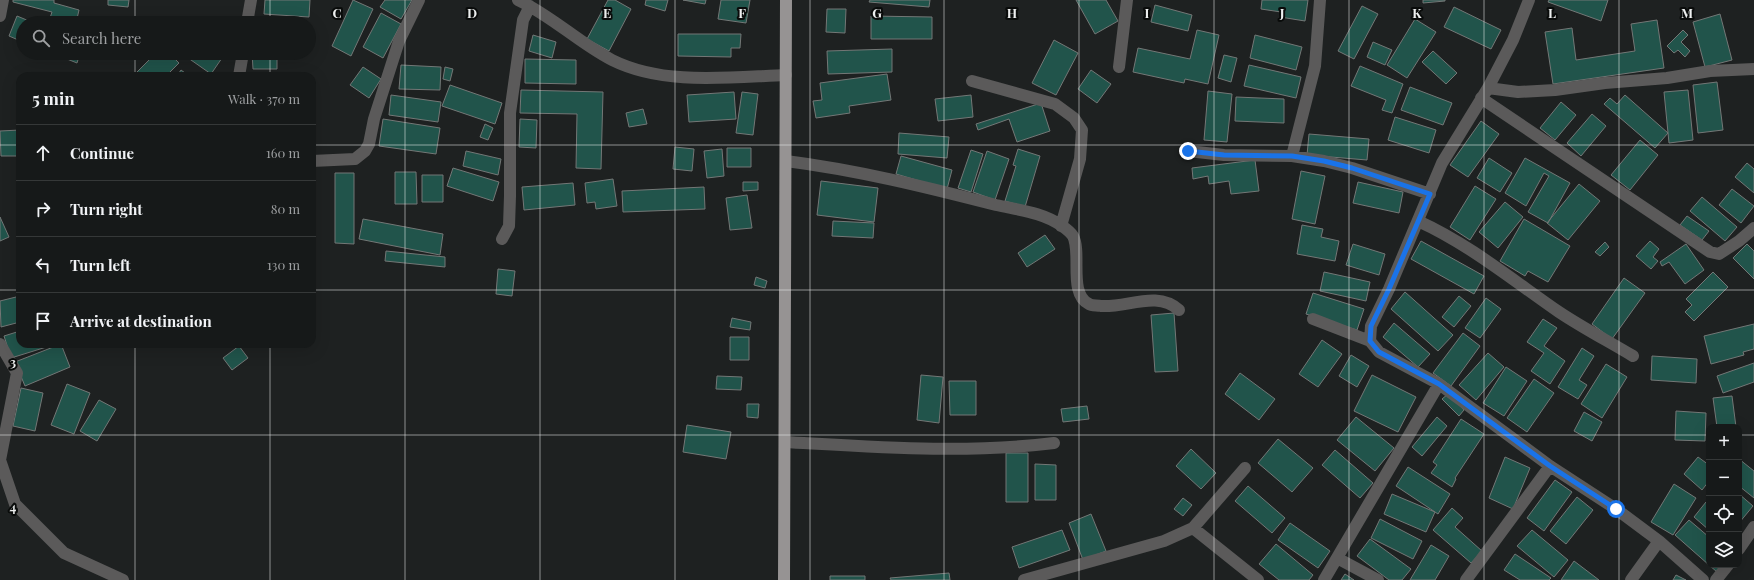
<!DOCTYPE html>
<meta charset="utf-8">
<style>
:root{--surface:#161919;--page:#232626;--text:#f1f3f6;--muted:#9ea0a2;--line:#353838}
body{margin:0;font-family:"Playfair Display",serif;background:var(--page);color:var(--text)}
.controls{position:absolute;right:12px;bottom:12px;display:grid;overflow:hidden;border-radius:8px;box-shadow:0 4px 16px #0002}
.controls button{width:36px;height:36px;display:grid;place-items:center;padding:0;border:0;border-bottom:1px solid var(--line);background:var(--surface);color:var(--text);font:20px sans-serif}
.stop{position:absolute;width:12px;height:12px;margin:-9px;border:3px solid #1a73e8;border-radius:50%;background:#fff}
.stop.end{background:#1a73e8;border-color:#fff;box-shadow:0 1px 4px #0008}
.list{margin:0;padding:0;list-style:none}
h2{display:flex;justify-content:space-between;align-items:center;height:52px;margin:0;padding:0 16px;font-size:17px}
h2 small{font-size:13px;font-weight:400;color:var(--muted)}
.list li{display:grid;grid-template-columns:26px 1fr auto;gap:12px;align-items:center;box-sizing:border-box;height:56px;padding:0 16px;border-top:1px solid var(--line)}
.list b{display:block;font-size:15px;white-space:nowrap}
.list em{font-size:13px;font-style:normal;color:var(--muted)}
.icon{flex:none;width:22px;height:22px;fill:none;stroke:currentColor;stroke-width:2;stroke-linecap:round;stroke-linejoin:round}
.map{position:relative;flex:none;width:1754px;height:580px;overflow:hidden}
.search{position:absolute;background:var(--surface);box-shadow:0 4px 16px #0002;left:16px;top:16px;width:300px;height:44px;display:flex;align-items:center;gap:10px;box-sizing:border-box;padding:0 14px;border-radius:22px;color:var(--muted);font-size:15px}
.panel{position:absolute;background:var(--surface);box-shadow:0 4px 16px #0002;left:16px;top:72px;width:300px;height:276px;border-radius:12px}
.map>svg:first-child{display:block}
.building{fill:#21544b;stroke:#737776}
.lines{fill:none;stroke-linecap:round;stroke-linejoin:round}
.minor{stroke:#5b5a5a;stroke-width:12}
.major{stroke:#969393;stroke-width:12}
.route{stroke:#1a73e8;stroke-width:5}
.grid{fill:none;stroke:#edefef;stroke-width:1;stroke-opacity:0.55}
.grid-label{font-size:13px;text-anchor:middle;font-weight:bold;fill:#edefef;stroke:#090b0a;stroke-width:4;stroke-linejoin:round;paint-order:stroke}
</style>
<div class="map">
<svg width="1754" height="580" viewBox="0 0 1754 580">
<rect width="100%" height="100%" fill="#1e2121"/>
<!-- building -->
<path class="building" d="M13,0H54V3L79,10L76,23H56L49,21L52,12L13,2Z
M108,0H129L128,7L108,5Z
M265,0H310L309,17L264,14Z
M353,0L373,9L351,56L332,46Z
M385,0H412L401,19L380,7Z
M608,0H615L631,9L609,51L587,39Z
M646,0H668L665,11L645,5Z
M683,0H706L705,4Z
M721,0H750L746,23L718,19Z
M870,0H930L929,7L869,2Z
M1076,0H1106L1118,21L1095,34Z
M1262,0H1308L1305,21L1280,17L1281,12L1261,9Z
M1423,0H1445V1L1423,3Z
M1549,0H1608L1601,21L1548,2Z
M1155,5L1192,15L1188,31L1151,22Z
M1362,6L1378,14L1354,59L1338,51Z
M1454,7L1501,30L1491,49L1444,27Z
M827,9H846L845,33L826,32Z
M381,13L401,24L383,58L363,47Z
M1720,14L1732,60L1705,67L1693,22Z
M17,16L34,23H23V42L9,36Z
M871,16L932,17V39H871Z
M1415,19L1436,32L1407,78L1387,65Z
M1657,20L1664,68L1553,84L1545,32L1572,28L1576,60L1635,51L1631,24Z
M1197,30L1219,35L1208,84L1185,79L1184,83L1133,72L1138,48L1190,59Z
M1683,30L1688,35L1681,42L1690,51L1685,57L1678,50L1674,53L1667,46Z
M678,34H741L740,48H731V57L678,56Z
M533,35L556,42L552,58L529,51Z
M1255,35L1302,47L1296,70L1250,58Z
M1054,40L1078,53L1056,95L1032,83Z
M1373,42L1392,50L1385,65L1367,57Z
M892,49V72L828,74L827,51Z
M1433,51L1457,73L1446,84L1422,62Z
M52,53H80L77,63Z
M156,53H169L179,63L166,76H136L135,74Z
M181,53H215L222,58L211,74Z
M252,53H277V69H253Z
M1224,55L1237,58L1231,82L1218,78Z
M525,59L576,60V84L525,83Z
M401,65L441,67L440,90L399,89Z
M1249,65L1301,77L1296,98L1244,86Z
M1360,66L1403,84L1392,113L1382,110L1386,100L1351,86Z
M363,67L381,79L369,98L350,85Z
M445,67L453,69L450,81L443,79Z
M181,70L189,76H177Z
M1091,70L1111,84L1097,103L1078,89Z
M887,74L891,100L849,106L850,113L816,118L813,101L822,100L820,83Z
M1717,82L1723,130L1698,133L1693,85Z
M450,85L502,103L495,124L442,106Z
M1410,87L1452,103L1443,125L1401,110Z
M521,90L603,92L601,169L576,168L577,114L520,113Z
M1688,90L1693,140L1669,143L1664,92Z
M1208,91L1232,94L1227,142L1204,140Z
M734,92L736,119L689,122L687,95Z
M742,92L758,94L753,135L736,133Z
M391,95L441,102L438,122L389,115Z
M971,95L973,117L938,121L935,99Z
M1625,95L1668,133L1655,148L1604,104L1610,98L1617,104Z
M1236,97L1284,99V123L1235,121Z
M1561,102L1576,115L1555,140L1540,128Z
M1041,103L1050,131L1017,142L1009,119L978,130L976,124Z
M643,109L647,124L629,127L626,113Z
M1592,114L1606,126L1581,156L1567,143Z
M1395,117L1436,130L1429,153L1388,140Z
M383,119L440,128L436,154L379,146Z
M520,119L537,120L536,148L519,147Z
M1481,121L1499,134L1468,177L1450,165Z
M485,124L493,128L488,140L480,137Z
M20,130V156H1L0,131Z
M899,133L949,137L947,158L898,154Z
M1309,134L1369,139L1367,160L1307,155Z
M1640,140L1658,155L1630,190L1611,175Z
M675,147L694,149L692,171L673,169Z
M727,148H751V167H727Z
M722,149L724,176L707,178L704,151Z
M1018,149L1040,156L1025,207L1005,201L1016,166L1013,165Z
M971,150L983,154L971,192L958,188Z
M466,151L501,159L498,175L463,166Z
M987,151L1009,159L995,200L973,192Z
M901,156L952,170L947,189L896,174Z
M1489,158L1512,173L1500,192L1477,178Z
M1525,158L1570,183L1548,223L1528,212L1549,176L1544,173L1526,206L1505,193Z
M1255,160L1259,191L1231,194L1229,181L1209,184L1208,176L1193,179L1192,168Z
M1747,163L1754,169V193L1735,177Z
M453,168L499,182L493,201L447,186Z
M1301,171L1325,176L1315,224L1292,219Z
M395,172H416L417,204H395Z
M335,173H354V244L335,243Z
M422,175H443V202H422Z
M613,179L617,206L596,209L595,202L587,203L585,183Z
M821,181L878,188L874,222L817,215Z
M743,182H758V190L743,191Z
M1358,182L1403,192L1399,213L1353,203Z
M573,183L575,205L524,210L522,187Z
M1579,184L1600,201L1568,240L1547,223Z
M1475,186L1496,199L1470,240L1450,227Z
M704,187L705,209L623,212L622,191Z
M1732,189L1754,206L1741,223L1719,205Z
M747,195L752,228L730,230L726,198Z
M1702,197L1737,227L1725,241L1690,211Z
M1505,202L1523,217L1498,248L1479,232Z
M1687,216L1709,231L1702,240L1680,225Z
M0,217L9,237L0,241Z
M363,219L443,234L440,255L359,239Z
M1524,219L1570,246L1548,282L1528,271L1525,276L1500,261Z
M833,221L874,223L873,238L832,236Z
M1302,225L1323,229L1321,237L1339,241L1335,261L1297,254Z
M1045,235L1055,249L1027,267L1018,253Z
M1421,241L1484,276L1474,294L1411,259Z
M1650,241L1659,249L1653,257L1658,261L1651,269L1636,256Z
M1605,242L1609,247L1600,256L1595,252Z
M1353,244L1385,254L1379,275L1346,265Z
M1686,244L1704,270L1685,284L1669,262L1662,266L1660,262Z
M1747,244L1754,251V279L1733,258Z
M386,251L445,257V267L385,261Z
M498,269L515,271L512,296L496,294Z
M1324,272L1370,282L1366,301L1320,291Z
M1713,272L1728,287L1694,321L1685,312L1692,305L1686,299Z
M756,277L767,281L765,288L754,285Z
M1624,278L1645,293L1612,339L1592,324Z
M1405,292L1453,335L1438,351L1391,309Z
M1313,293L1364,309L1357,330L1306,314Z
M20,296V322L1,327L0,301Z
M1459,296L1471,306L1454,327L1442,317Z
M1486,298L1501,309L1480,338L1465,328Z
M1174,313L1178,371L1155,372L1151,315Z
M732,318L751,322L750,330L730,327Z
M1543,319L1557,328L1544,346L1565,361L1550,384L1531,371L1544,353L1527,342Z
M1394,323L1430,354L1418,367L1383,337Z
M1754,324V349L1743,352L1744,355L1711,364L1704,336Z
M20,331V344L53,345L11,358L4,336Z
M1463,333L1480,346L1451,386L1433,373Z
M730,337H749V360H730Z
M1322,340L1342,354L1318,387L1299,374Z
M61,344L70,367L25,386L15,362Z
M239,346L248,358L232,370L223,358Z
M1582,348L1594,356L1579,380L1587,385L1578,399L1558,387Z
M1488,353L1504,367L1476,400L1459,385Z
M1351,355L1369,366L1357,387L1339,376Z
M1652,356L1697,359L1696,383L1651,380Z
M1754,363V382L1723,393L1717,376Z
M1606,364L1627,377L1602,418L1581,404Z
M1506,367L1527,381L1504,416L1483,403Z
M1240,373L1275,399L1259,420L1225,394Z
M921,375L943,377L939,423L917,420Z
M1372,375L1416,397L1398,432L1354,411Z
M717,376L742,377L741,390L716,389Z
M1534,379L1554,393L1527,432L1507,418Z
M949,381H976V415H950Z
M67,384L90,393L74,434L51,425Z
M21,388L43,393L35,431L13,426Z
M1448,394L1464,410L1459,416L1442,399Z
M1732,396L1736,427H1717L1713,398Z
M99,400L116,409L97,441L80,431Z
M747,404H759L758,418L747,417Z
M1087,406L1089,419L1063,422L1061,409Z
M1676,411L1706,413L1705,441L1675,440Z
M1584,412L1602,422L1592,441L1574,431Z
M1356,417L1394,448L1375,471L1337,440Z
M1437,417L1447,426L1422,456L1412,447Z
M1461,419L1484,434L1455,478L1456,479L1452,487L1431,473L1437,465L1433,462Z
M687,425L731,432L726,459L683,452Z
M1278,439L1313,468L1292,492L1258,463Z
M1191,449L1216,473L1201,489L1176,466Z
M1335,450L1373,483L1360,498L1322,465Z
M1006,453H1028V502H1006Z
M1505,457L1530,468L1513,509L1489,498Z
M1698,457L1709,465V481L1702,490L1684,474Z
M1739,459L1754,471V498L1739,486Z
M1035,464L1056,465V500H1035Z
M1408,467L1450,494L1438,514L1396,486Z
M1555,480L1572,492L1544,531L1527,518Z
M1674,484L1696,498L1673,535L1651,522Z
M1248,486L1285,518L1272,533L1235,501Z
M1392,494L1435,512L1426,532L1384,514Z
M1739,494L1753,506L1739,523Z
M1577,497L1593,510L1566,544L1550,531Z
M1183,498L1192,505L1183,516L1174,509Z
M1706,502L1709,505V530L1694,517Z
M1452,508L1463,518L1455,527L1482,551L1471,563L1433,530Z
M1091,514L1106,551L1083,560L1069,523Z
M1380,519L1422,541L1413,559L1371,538Z
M1689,520L1709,537V565L1675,535Z
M1290,523L1330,551L1318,568L1278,540Z
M1062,530L1070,550L1019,568L1012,547Z
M1532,530L1568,560L1554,577L1517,546Z
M1370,539L1411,569L1402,580H1389L1357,556Z
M1276,544L1313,575L1309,580H1279L1259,564Z
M1431,545L1449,556L1435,580H1410Z
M1515,554L1551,578L1549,580H1520L1504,570Z
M1574,561L1599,580H1561Z
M1709,565H1723L1717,572Z
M949,573L950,580H891L890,578Z
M1345,574L1354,580H1341Z
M1676,575L1686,580H1673Z
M830,576H865V580H830Z"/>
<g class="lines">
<!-- minor -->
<path class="minor" d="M518,0C552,16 579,43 612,60C664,86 730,77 786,75
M1529,0L1513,40L1488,88L1442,163L1389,289L1371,326L1370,341L1379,352L1439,384L1550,466L1616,509L1659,541L1703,580
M0,16L3,0
M247,23L251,0
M1119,67L1127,0
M239,76L243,53
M972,81L1055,104L1074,118L1082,130L1080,159L1061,226
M1488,88L1518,92L1555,90L1605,83L1667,78L1710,71L1754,69
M1481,98L1710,252L1719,254L1739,241L1754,228
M1188,151L1224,155L1292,156L1324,161L1352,168L1430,194
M1292,156L1315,66L1320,0
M312,161L355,159L365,151L369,144L374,119L399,41L419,0
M786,161C857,170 926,187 996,205C1018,210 1043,212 1062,226C1065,228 1071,233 1073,236C1082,253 1068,294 1089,304C1092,306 1097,305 1101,306C1127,308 1157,290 1179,310
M1418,221C1469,244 1514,281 1559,312C1583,328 1608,341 1633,356
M502,239L509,226L510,196V113L523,20L530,6
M1313,319L1370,341
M0,344L17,373L0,460L15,504L64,553L123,580
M785,442C875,447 965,454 1054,443
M1193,528L1258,580
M1739,549L1754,527
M1337,558L1378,580
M1024,580L1164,541L1193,528L1245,468
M1324,580L1439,384
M1466,580L1550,466
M1631,580L1659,541
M1716,580L1728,565"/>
<!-- major -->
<path class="major" d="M784,580L786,0"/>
</g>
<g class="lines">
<!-- route -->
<path class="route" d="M1188,151L1224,155L1292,156L1324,161L1352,168L1430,194L1389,289L1371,326L1370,341L1379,352L1439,384L1550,466L1616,509"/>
</g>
<!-- grid -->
<path class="grid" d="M135,0V23M270,0V23M405,0V580M540,0V580M675,0V580M810,0V580M944,0V580M1079,0V580M1214,0V580M1349,0V580M1484,0V580M1619,0V580M135,53V76M270,53V76M0,145H20M312,145H1754M0,290H20M312,290H1754M135,344V580M270,344V580M0,435H1709M1739,435H1754"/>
<g class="grid-label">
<text x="337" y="18">C</text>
<text x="472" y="18">D</text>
<text x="607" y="18">E</text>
<text x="742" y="18">F</text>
<text x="877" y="18">G</text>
<text x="1012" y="18">H</text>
<text x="1147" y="18">I</text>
<text x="1282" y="18">J</text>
<text x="1417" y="18">K</text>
<text x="1552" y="18">L</text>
<text x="1687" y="18">M</text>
<text x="13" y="367">3</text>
<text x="13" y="512">4</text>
</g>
</svg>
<div class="controls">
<button>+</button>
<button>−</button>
<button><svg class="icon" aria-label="locate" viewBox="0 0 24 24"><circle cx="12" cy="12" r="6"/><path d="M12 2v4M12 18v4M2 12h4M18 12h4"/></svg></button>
<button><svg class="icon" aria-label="layers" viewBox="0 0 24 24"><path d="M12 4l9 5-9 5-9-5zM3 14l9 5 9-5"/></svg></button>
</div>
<div class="stop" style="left:1616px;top:509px"></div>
<div class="stop end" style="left:1188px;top:151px"></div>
<div class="search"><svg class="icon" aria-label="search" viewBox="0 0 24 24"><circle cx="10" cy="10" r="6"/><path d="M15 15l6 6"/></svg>Search here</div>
<section class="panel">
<h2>5 min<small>Walk · 370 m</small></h2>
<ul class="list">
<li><svg class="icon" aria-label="ahead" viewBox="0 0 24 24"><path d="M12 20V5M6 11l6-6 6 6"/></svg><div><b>Continue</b></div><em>160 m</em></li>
<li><svg class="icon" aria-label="right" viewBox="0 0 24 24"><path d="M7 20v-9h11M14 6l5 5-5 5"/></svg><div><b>Turn right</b></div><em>80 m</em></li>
<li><svg class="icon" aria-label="left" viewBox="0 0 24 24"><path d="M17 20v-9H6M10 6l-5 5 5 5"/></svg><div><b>Turn left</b></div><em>130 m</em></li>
<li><svg class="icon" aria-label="arrive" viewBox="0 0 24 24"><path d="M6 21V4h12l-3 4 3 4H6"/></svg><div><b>Arrive at destination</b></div></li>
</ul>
</section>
</div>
